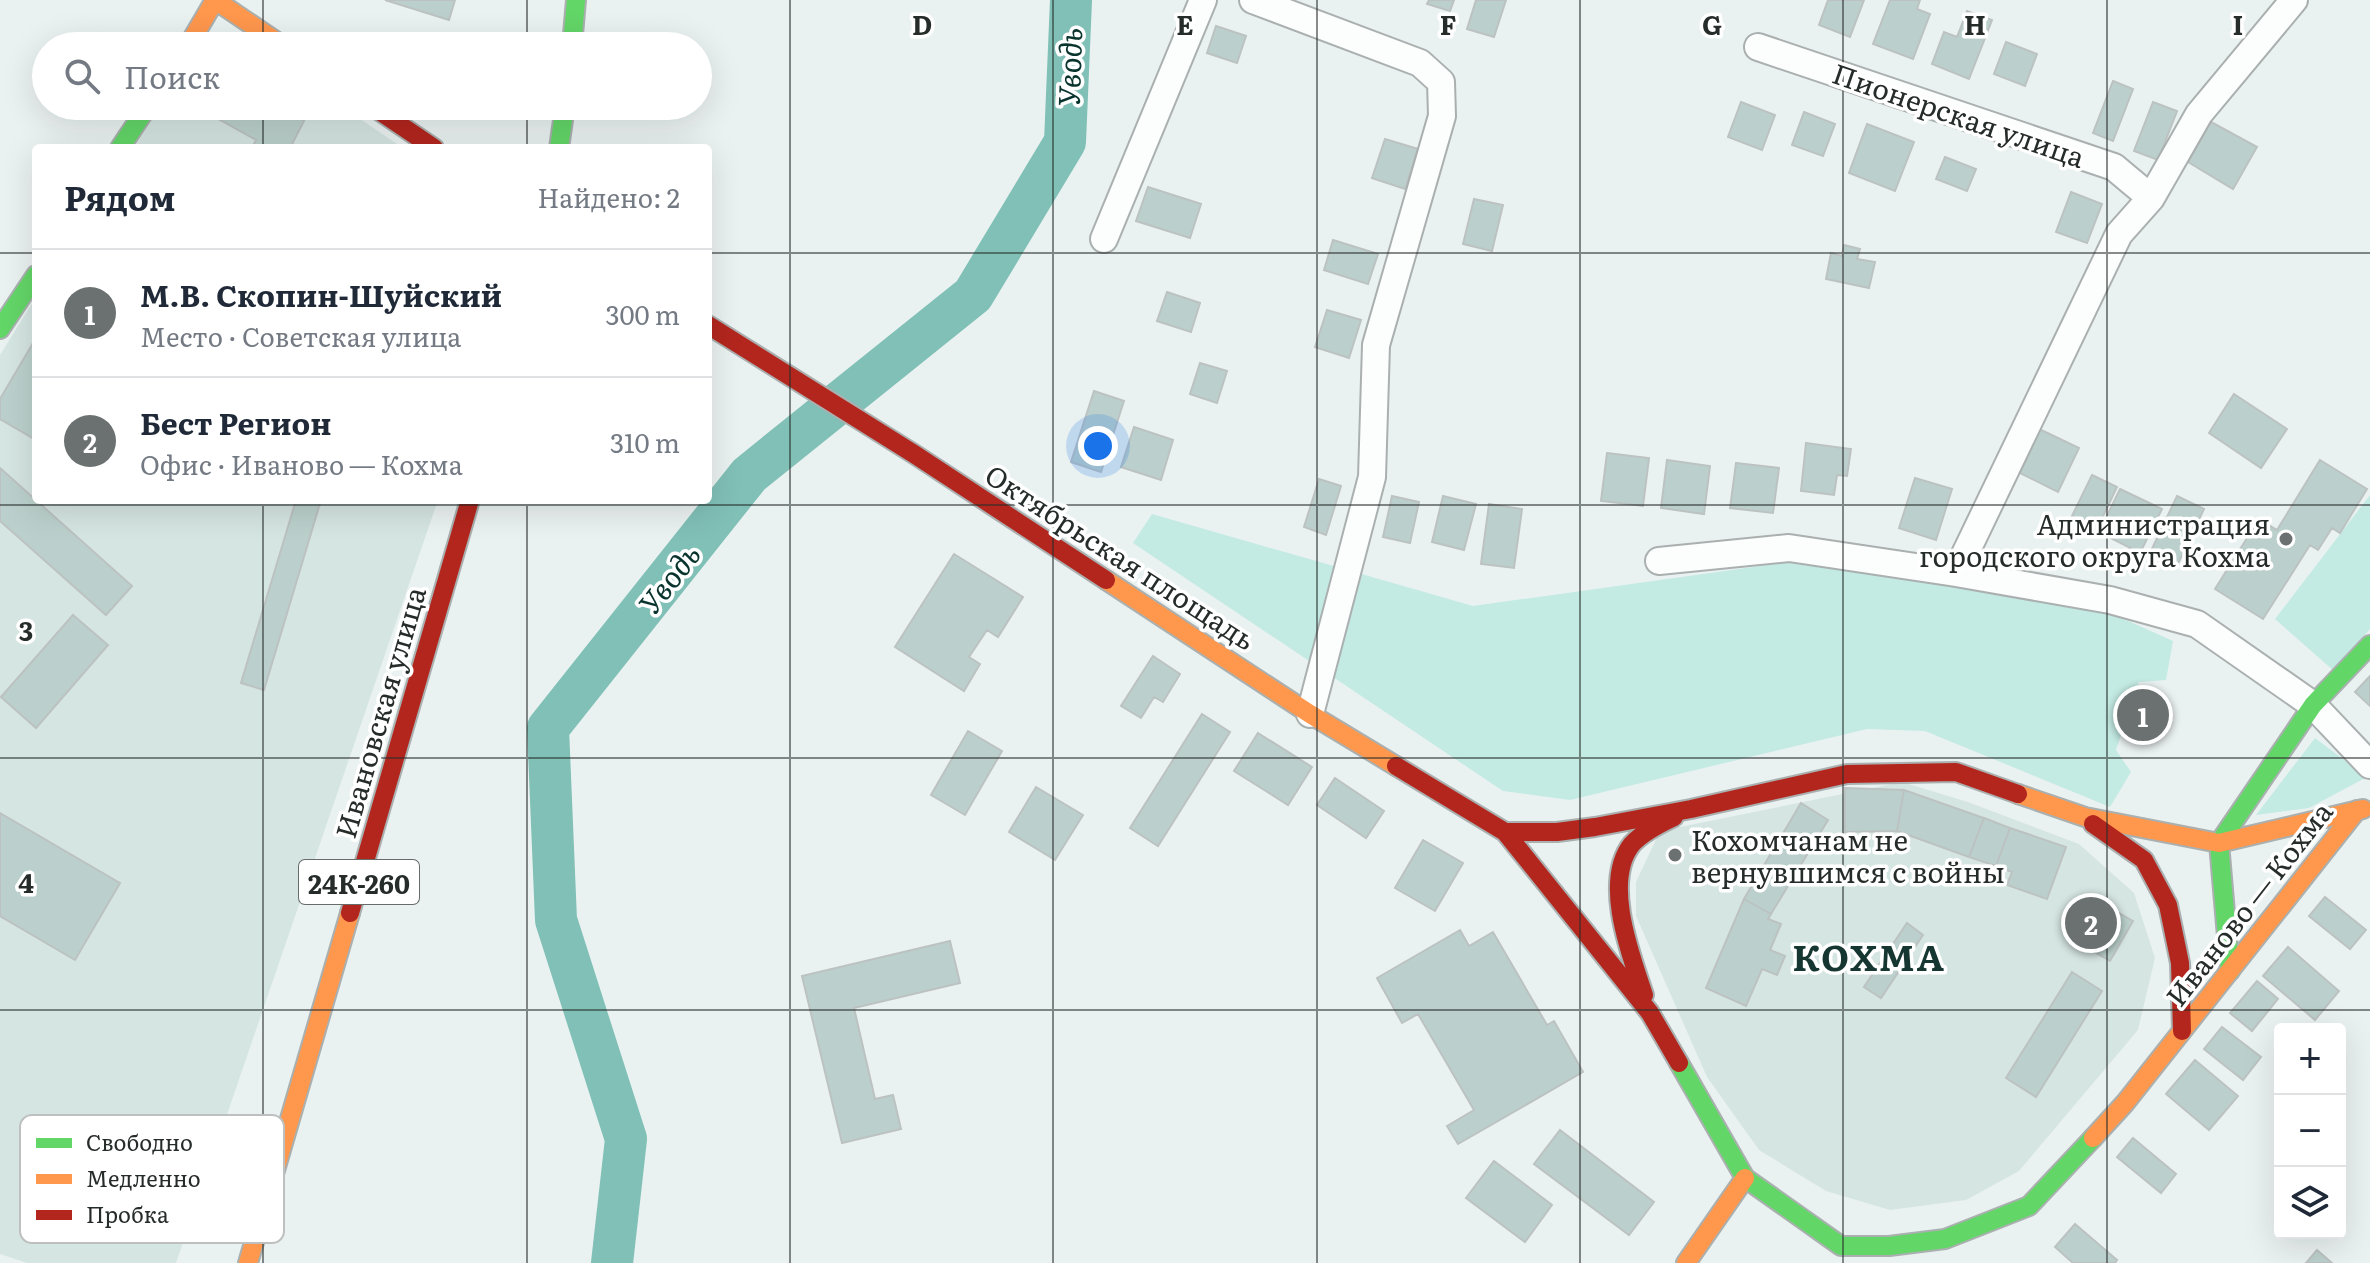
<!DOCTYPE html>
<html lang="ru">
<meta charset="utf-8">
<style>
:root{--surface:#fff;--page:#f2f2f3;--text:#1f2937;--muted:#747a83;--line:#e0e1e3;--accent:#6b7170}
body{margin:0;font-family:Literata,serif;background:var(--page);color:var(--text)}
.controls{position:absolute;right:24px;bottom:24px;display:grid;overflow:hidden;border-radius:8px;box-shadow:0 8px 32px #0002}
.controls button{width:72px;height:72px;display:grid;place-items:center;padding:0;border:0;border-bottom:2px solid var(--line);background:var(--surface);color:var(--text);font:40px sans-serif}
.you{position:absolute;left:1098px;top:446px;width:28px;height:28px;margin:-20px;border:6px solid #fff;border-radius:50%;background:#1a73e8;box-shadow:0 0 0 12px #1a73e833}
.badge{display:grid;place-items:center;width:52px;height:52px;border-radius:50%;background:var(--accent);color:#fff;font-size:26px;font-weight:700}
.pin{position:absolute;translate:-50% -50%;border:4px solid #fff;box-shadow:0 2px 8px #0006}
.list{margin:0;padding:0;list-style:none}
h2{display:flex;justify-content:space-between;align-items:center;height:104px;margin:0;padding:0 32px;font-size:34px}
h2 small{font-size:26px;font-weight:400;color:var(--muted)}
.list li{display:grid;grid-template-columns:52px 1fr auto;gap:24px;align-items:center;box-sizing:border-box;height:128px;padding:0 32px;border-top:2px solid var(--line)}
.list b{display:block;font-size:30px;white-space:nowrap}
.list p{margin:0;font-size:26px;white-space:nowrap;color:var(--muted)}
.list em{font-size:26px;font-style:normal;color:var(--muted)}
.icon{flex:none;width:44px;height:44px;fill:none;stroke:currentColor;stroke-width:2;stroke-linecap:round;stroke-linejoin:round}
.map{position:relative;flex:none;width:2370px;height:1263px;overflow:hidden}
.search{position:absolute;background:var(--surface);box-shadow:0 8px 32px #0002;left:32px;top:32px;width:680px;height:88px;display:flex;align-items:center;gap:20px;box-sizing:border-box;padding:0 28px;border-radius:44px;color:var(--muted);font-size:30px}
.panel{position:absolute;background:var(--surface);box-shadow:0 8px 32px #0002;left:32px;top:144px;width:680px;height:360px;border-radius:8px}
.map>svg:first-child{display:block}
.built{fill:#d5e5e2}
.green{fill:#c3eae3}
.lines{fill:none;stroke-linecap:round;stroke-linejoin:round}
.river{stroke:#81c0b7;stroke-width:42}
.building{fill:#bbd0cc;stroke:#bcc2c1;stroke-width:2}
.street-casing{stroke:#aab0af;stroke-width:30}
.fast-casing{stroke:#aab0af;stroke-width:22}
.slow-casing{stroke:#aab0af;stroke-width:22}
.jam-casing{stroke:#aab0af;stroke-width:22}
.street{stroke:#fcfdfd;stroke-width:26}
.fast{stroke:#63d668;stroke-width:18}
.slow{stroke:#ff974d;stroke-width:18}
.jam{stroke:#b3261e;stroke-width:18}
.grid{fill:none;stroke:#262c2a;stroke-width:2;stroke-opacity:0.55}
.poi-dot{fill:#6b7170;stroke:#fff;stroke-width:3}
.labels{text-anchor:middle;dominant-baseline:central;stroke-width:7;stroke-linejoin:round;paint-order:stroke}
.shield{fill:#fff;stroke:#676b6a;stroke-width:2}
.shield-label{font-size:26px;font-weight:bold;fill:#262c2a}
.street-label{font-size:28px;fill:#262c2a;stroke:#fff}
.poi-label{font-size:28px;fill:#262c2a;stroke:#fff;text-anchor:end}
.water-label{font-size:30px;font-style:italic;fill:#09342e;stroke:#fff}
.district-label{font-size:36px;font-weight:bold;letter-spacing:2px;fill:#153631;stroke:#fff}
.key{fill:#fff;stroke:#bec0bf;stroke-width:2}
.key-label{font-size:22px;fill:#262c2a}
.grid-label{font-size:26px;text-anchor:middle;font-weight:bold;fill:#262c2a;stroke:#fff;stroke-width:7;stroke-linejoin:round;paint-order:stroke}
</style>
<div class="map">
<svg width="2370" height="1263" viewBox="0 0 2370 1263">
<rect width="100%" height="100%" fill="#eaf2f1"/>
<!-- built -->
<path class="built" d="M161,106H341L403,148H134Z
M36,297V500H438L176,1263H27L0,1254V355Z
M1902,782L1968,802L2079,844L2134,893L2155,958L2138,1030L2019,1171L1966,1200L1890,1210L1826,1191L1759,1150L1707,1077L1636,916V882L1660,831Z"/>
<!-- green -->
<path class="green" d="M2370,495V629L2334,671L2275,619Z
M1152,514L1473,606L1803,560L2097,607L2173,641L2166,680L2139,682L2116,750L2131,772L2110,807L1925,731L1867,729L1570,800L1503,791L1133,543Z
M2315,738L2367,777L2309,808L2256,815Z"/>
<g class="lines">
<!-- river -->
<path class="river" d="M612,1263L626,1139L556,920L548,728L749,475L973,295L1065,142L1071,0"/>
</g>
<!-- building -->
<path class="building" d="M385,0H455L449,20Z
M1429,0H1454L1450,11L1427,4Z
M1476,0H1506L1494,37L1467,29Z
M1828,0H1864L1850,37L1819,25Z
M1890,0H1920L1917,9L1930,14L1913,59L1873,44Z
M1967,11L1992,20L1969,79L1932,64L1944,32L1957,37Z
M1216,26L1246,36L1237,63L1207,53Z
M2006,42L2037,54L2025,86L1994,74Z
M2113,81L2133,89L2113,141L2093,133Z
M1741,102L1775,115L1762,150L1728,137Z
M2153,102L2177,111L2158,160L2134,151Z
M195,106H277L304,121L290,148H252L256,140Z
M1804,112L1835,124L1823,156L1792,145Z
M2211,122L2257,147L2233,189L2188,162Z
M1867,124L1914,142L1895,191L1849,173Z
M1385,139L1418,149L1405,189L1372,178Z
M1945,157L1976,169L1967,191L1936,179Z
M1148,187L1201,204L1190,238L1136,221Z
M2071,192L2102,204L2087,243L2056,232Z
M1474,199L1503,205L1492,251L1463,244Z
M1333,240L1378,254L1368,284L1324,270Z
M1844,245L1860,249L1857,259L1875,262L1869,288L1826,279L1831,253L1842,256Z
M1167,292L1200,303L1191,332L1157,321Z
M1327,310L1361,320L1349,358L1315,347Z
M36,338V440L0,419V399Z
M1200,363L1227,371L1217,403L1190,394Z
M1094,391L1124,401L1101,472L1071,462Z
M2234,394L2287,429L2261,468L2209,433Z
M1134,427L1173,440L1161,480L1121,467Z
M2037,428L2079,448L2058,492L2016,471Z
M1806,443L1851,449L1847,476L1837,475L1834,495L1801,491Z
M1607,453L1649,458L1643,506L1601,501Z
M1667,460L1710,466L1704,514L1661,508Z
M2320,460L2367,489L2340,533L2332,528L2318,550L2310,545L2263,619L2215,589L2259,519L2277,530Z
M1736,463L1779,468L1773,513L1730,508Z
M0,468L132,586L106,615L0,521Z
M2092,475L2117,487L2096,531L2071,518Z
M1915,478L1952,489L1936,540L1899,528Z
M1319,479L1341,486L1326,535L1304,527Z
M2120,489L2162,509L2140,553L2099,532Z
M1392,496L1419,502L1410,543L1383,537Z
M1443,496L1476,504L1464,550L1432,542Z
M2177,496L2204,509L2176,568L2149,555Z
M296,500H321L264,690L241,683Z
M1489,504L1522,509L1514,568L1481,564Z
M954,554L1023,597L998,637L987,630L969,657L980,664L964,691L895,647Z
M73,615L108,645L36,728L1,697Z
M1153,656L1180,674L1163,702L1154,697L1141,718L1121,706Z
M2370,676V706L2355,692Z
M1202,714L1230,732L1158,846L1130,828Z
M968,731L1002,751L965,815L931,795Z
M1258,733L1312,767L1288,805L1234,771Z
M1335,778L1384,811L1366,838L1317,805Z
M1036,787L1083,815L1055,860L1009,832Z
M1845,788L1904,790L1897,831L1845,832Z
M1904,790L1984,818L1969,857L1897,831Z
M1801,803L1828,820L1771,914L1744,899Z
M0,813L120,883L75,960L0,916Z
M1984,818L2010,828L1996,866L1969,857Z
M2010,828L2066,847L2047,899L2007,885L2012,872L1996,866Z
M1423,840L1463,863L1435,911L1395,888Z
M2088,895L2133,921L2110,961L2065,935Z
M2325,897L2366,930L2350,949L2309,916Z
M1744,899L1771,914L1768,919L1781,924L1770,950L1785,956L1777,975L1762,969L1746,1006L1706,988Z
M1907,923L1923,935L1881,998L1864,987Z
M1460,930L1469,946L1493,932L1547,1025L1554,1021L1583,1072L1458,1144L1447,1126L1474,1110L1418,1014L1402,1023L1377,978Z
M950,941L960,983L854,1008L875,1099L893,1095L901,1129L842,1143L802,976Z
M2288,947L2339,991L2315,1020L2263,976Z
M2072,972L2102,991L2036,1097L2006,1078Z
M2257,981L2278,999L2252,1031L2230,1013Z
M2222,1027L2261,1057L2243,1080L2204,1049Z
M2195,1060L2238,1096L2209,1130L2166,1094Z
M1560,1130L1654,1202L1629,1235L1534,1164Z
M2133,1138L2176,1174L2161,1193L2117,1157Z
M1494,1161L1552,1205L1525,1242L1466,1198Z
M2075,1224L2117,1260L2115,1263H2073L2055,1247Z
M2317,1250L2332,1263H2306Z"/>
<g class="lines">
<defs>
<path id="street" d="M1253,0L1420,63L1441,82L1442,116L1376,345L1372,477L1310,714
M1758,47L2114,167L2151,198
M1104,239L1203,0
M1659,561L1789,548L1956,573L2110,600L2197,624L2313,705L2370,765
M1956,573L2119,234L2151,198L2199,114L2294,0"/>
<path id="fast" d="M572,46L576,0
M120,148L148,106
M559,148L565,106
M0,329L36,275
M2230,971L2219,843L2313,705L2370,645
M1679,1063L1745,1178L1841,1246H1889L1945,1239L2029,1206L2093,1138"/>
<path id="slow" d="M215,0L283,46
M188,46L215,0
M1106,580L1310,714L1396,766
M2018,794L2085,817L2219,843L2363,809
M2093,1138L2125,1103L2357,810
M248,1263L350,913
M1686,1263L1745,1178"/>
<path id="jam" d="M372,106L434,148
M708,325L914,454L1106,580
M1396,766L1505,832L1650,1013L1679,1063
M2093,824L2144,860L2168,905L2180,963L2182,1031
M1505,832H1557L1595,827L1691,809L1847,774L1956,772L2018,794
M350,913L470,500
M1644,995C1631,956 1602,881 1632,844C1643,832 1659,824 1674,817"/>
</defs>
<!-- street casing -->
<use href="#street" class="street-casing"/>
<!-- fast casing -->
<use href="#fast" class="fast-casing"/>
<!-- slow casing -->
<use href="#slow" class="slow-casing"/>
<!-- jam casing -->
<use href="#jam" class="jam-casing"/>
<!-- street -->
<use href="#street" class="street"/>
<!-- fast -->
<use href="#fast" class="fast"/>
<!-- slow -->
<use href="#slow" class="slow"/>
<!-- jam -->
<use href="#jam" class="jam"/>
</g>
<!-- grid -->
<path class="grid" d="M263,0V46M527,0V46M790,0V1263M1053,0V1263M1317,0V1263M1580,0V1263M1843,0V1263M2107,0V1263M263,106V148M527,106V148M0,253H36M708,253H2370M263,500V1263M527,500V1263M0,505H2370M0,758H2370M0,1010H2370"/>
<!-- markers -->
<g class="poi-dot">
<circle cx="2286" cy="539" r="8"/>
<circle cx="1675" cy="855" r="8"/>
</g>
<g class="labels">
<!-- shield labels -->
<rect class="shield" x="299" y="860" width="120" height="44" rx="6"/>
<g class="shield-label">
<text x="359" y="882">24К-260</text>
</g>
<!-- street labels -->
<g class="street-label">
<text transform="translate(1959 114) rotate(19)">Пионерская улица</text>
<text transform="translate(1121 556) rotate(33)">Октябрьская площадь</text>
<text transform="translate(379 712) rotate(-74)">Ивановская улица</text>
<text transform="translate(2248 903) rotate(-52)">Иваново — Кохма</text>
</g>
<!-- poi labels -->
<g class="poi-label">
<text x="2270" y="523">Администрация<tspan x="2270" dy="32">городского округа Кохма</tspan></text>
<text x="1691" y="839" text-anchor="start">Кохомчанам не<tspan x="1691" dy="32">вернувшимся с войны</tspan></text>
</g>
<!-- water labels -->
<g class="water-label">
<text transform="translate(1068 67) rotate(-88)">Уводь</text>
<text transform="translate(668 578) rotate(-52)">Уводь</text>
</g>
<!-- district labels -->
<g class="district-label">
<text x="1869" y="955">КОХМА</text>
</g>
</g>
<!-- legend -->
<rect x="20" y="1115" width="264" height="128" rx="12" class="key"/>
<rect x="36" y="1138" width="36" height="10" fill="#63d668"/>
<rect x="36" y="1174" width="36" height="10" fill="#ff974d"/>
<rect x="36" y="1210" width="36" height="10" fill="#b3261e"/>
<g class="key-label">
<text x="86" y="1151">Свободно</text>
<text x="86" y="1187">Медленно</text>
<text x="86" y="1223">Пробка</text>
</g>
<g class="grid-label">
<text x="922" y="35">D</text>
<text x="1185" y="35">E</text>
<text x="1448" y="35">F</text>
<text x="1712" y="35">G</text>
<text x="1975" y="35">H</text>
<text x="2238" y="35">I</text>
<text x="26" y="641">3</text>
<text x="26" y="893">4</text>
</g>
</svg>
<div class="controls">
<button>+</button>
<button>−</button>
<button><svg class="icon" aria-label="layers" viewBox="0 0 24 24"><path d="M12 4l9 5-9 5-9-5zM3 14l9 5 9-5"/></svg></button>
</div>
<div class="you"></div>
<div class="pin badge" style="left:2143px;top:715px">1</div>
<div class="pin badge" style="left:2091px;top:923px">2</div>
<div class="search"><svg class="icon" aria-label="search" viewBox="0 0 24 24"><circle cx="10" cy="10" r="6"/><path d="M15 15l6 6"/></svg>Поиск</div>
<section class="panel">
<h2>Рядом<small>Найдено: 2</small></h2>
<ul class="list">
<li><span class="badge">1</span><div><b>М.В. Скопин-Шуйский</b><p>Место · Советская улица</p></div><em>300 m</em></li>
<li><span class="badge">2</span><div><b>Бест Регион</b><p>Офис · Иваново — Кохма</p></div><em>310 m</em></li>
</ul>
</section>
</div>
